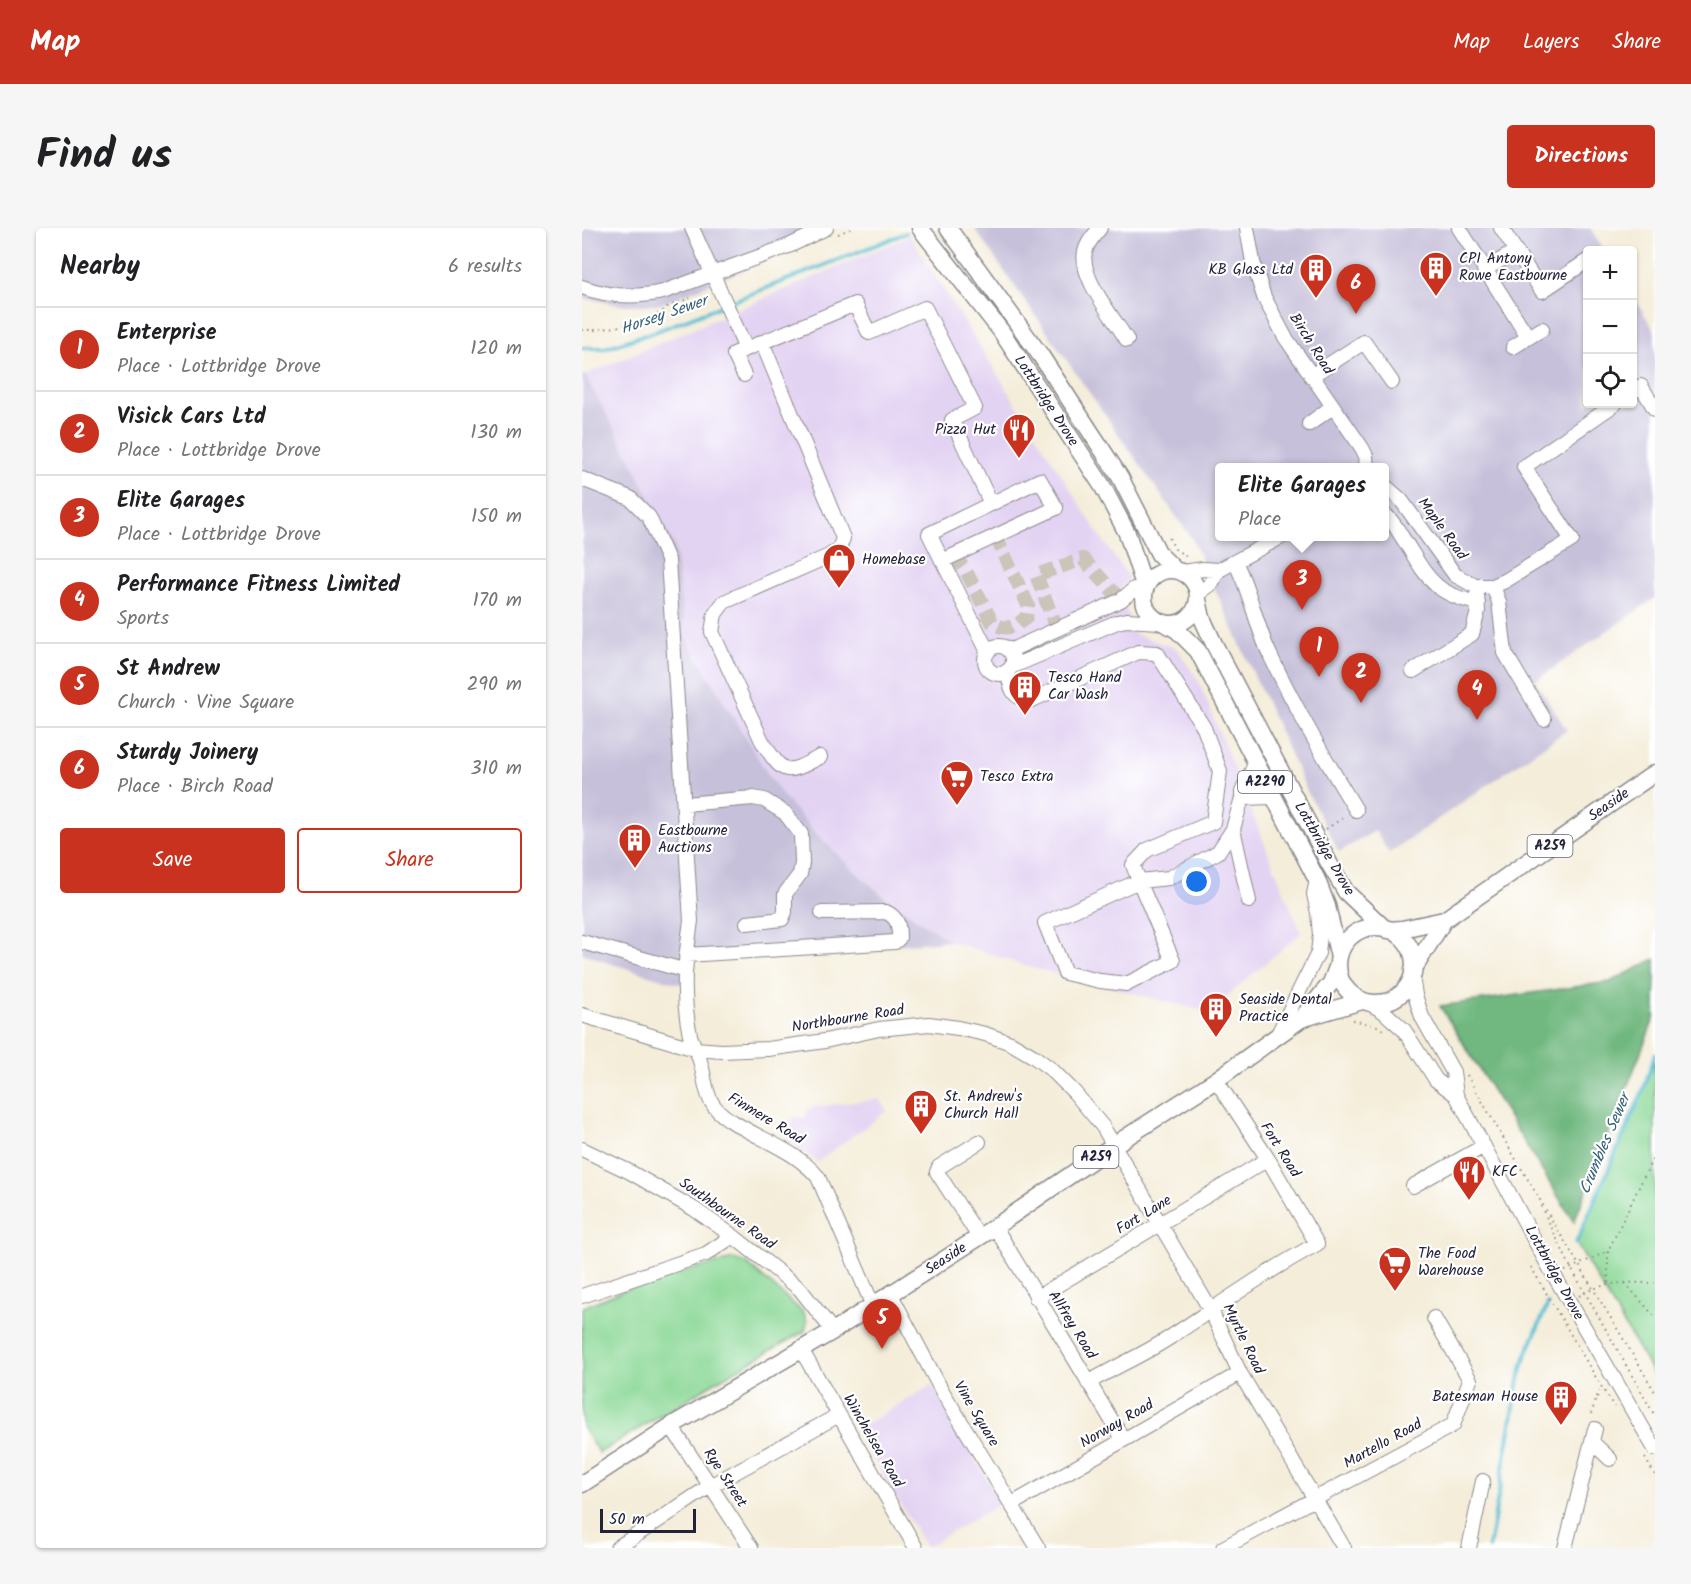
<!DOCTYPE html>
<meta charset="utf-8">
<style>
:root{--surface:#fff;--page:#f6f6f6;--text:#202124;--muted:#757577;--line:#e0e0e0;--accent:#c8321e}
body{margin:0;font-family:Kalam,sans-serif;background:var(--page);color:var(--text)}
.controls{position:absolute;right:18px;top:18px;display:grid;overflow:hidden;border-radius:6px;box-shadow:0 2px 4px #0004}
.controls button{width:54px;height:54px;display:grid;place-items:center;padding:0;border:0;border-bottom:2px solid var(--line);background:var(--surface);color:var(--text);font:30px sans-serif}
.scale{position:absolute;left:18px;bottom:15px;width:96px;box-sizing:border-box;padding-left:6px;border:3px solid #22223b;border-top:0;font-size:16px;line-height:21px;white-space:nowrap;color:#22223b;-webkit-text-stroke:4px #fff;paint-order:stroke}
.you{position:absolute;left:615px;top:654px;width:21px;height:21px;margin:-15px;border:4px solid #fff;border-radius:50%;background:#1a73e8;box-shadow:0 0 0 9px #1a73e833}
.badge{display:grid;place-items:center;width:39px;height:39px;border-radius:50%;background:var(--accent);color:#fff;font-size:20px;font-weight:700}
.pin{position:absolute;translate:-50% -50px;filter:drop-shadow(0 2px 3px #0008)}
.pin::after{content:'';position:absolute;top:32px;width:21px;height:18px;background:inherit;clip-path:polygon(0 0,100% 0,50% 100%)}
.popup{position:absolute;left:633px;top:235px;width:174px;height:78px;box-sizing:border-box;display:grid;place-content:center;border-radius:6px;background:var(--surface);filter:drop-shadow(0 2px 4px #0005);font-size:20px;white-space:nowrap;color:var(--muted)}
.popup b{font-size:22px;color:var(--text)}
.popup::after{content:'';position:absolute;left:50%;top:100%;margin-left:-12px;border:12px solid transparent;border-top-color:var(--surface)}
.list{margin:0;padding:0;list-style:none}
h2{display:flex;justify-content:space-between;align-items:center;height:78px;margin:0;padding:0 24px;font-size:26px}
h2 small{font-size:20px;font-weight:400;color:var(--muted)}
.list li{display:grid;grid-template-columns:39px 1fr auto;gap:18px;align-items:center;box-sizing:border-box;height:84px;padding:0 24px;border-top:2px solid var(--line)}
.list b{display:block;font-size:22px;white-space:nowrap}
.list p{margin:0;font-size:20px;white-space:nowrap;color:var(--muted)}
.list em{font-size:20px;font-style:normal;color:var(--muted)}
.actions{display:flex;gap:12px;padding:18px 24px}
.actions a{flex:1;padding:14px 0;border:2px solid var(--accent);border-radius:6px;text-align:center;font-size:21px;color:var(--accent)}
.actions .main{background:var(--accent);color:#fff}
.icon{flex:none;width:33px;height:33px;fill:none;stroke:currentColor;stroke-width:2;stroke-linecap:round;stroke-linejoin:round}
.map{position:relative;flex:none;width:1073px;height:1320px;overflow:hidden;border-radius:6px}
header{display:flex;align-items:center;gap:36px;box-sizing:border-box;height:84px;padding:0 30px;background:var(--accent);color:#fff}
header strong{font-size:28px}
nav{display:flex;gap:33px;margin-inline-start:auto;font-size:21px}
.intro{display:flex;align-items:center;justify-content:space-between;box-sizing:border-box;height:144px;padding:0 36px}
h1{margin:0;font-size:42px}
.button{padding:15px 27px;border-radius:6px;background:var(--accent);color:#fff;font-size:21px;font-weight:700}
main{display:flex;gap:36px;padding:0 36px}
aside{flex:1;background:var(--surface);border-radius:6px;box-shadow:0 2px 4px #0004}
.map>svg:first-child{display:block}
.built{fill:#e3d3f3}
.industrial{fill:#c6c0da;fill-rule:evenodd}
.green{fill:#8bd896;stroke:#567d68;stroke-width:1.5}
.forest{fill:#70b87f;stroke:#496d5d;stroke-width:1.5}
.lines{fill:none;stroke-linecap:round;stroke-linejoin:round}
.stream{stroke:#55bcd3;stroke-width:4}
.minor-tunnel{stroke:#cac4b9;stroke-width:14;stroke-dasharray:14 7;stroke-linecap:butt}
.minor-casing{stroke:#8b888a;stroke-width:16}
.major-casing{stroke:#8b888a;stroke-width:19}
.path{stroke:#8b888a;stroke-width:2;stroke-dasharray:1.5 4.5;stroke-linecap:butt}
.minor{stroke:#fff;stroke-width:14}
.major{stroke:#fff;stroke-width:16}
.labels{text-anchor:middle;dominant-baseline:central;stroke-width:4.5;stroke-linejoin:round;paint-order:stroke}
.shield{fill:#fff;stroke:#646476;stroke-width:1.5}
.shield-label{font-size:14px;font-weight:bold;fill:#22223b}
.poi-label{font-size:15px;fill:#22223b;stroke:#fff;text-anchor:start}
.street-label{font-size:15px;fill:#22223b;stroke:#fff}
.water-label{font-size:16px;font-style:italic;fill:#366078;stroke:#fff}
</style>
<header>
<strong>Map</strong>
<nav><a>Map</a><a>Layers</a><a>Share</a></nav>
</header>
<div class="intro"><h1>Find us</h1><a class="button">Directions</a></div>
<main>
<aside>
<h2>Nearby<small>6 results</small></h2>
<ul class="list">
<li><span class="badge">1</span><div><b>Enterprise</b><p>Place · Lottbridge Drove</p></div><em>120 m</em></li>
<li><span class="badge">2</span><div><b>Visick Cars Ltd</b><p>Place · Lottbridge Drove</p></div><em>130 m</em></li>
<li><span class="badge">3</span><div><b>Elite Garages</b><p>Place · Lottbridge Drove</p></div><em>150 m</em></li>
<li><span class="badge">4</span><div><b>Performance Fitness Limited</b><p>Sports</p></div><em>170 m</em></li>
<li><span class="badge">5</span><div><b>St Andrew</b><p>Church · Vine Square</p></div><em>290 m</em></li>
<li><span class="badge">6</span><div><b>Sturdy Joinery</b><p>Place · Birch Road</p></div><em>310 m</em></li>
</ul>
<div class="actions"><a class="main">Save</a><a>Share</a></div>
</aside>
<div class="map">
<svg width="1073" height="1320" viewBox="0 0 1073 1320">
<rect width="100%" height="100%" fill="#fff"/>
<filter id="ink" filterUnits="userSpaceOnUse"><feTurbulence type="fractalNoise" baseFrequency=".0167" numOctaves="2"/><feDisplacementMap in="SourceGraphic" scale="12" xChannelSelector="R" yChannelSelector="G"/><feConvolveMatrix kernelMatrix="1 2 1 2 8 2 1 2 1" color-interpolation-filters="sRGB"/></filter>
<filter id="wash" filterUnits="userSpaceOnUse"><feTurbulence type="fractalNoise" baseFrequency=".008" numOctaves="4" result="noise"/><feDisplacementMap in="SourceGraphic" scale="24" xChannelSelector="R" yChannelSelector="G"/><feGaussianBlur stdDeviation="1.35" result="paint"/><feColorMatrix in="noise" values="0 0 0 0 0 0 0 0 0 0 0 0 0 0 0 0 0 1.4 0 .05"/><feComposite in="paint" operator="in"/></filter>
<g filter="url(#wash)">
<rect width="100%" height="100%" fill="#f4edd9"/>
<!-- built -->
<path class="built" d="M328,8L516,305L547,350L537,362L553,406L595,421L616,452L719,705L626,784L447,739L368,713L304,669L265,636L232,603L202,569L185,545L103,409L93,318L39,213L3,147Z
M298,871L305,883L235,934L207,912L211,889L223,891L225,880L229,882L231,879Z
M350,1157L419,1275L344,1319L274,1202Z"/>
<!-- industrial -->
<path class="industrial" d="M0,0H230L188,31L76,77H39L0,70Z
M392,0H1008L1022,22H1005V176H1050L1051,68L1073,104V370L953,453L985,502L807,625L793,603L757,624L725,563L610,311ZM638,240H802V308H638Z
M0,147H3L39,213L93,318L103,409L185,545L202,569L232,603L265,636L304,670L368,713L113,731L111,757L93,755L24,734L0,725Z"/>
<!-- green -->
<path class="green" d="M1073,833V1149L994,1015Z
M151,1031L164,1035L222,1085L225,1094L223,1103L138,1151L17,1225L0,1199V1080C48,1057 100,1044 151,1031Z"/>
<!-- forest -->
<path class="forest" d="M1073,731V788L992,994L858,778L1028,754Z"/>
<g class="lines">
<!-- stream -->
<path class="stream" d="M0,120H23L75,103L324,5
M994,1015L1061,863L1073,826
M907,1320L937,1151L943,1129L966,1076"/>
</g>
</g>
<g filter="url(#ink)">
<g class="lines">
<!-- minor-tunnel -->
<path class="minor-tunnel" d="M372,328L384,343L410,394C424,404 432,399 444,390L446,377L414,309
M475,401L454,347L501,331L539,372"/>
<defs>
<path id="minor" d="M110,0L164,121L273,76L287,105L343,80L393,180L370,192L409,276
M518,0C512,7 505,15 503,24C497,49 532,90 545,112
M665,0L671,34L682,69L703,109L780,220L784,228L785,240
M877,0L946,109
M919,0L934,23
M902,42L934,23L960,63L1005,33
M0,59C27,69 53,70 81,64L209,17L244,0
M180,114L261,310L257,321L247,328L142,374L133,386L130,404L180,513C202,548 203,547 238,529
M931,119L960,101
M162,147L152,126L164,121
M729,148L782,114L810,154
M1050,164L1059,158L1073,181
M727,196L750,179
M0,251L48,270L67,289L86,332L109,693C103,734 99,766 108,807C110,816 116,824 118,833C126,859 121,875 148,892C178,912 212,921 236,949L291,1078
M802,257L819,272L873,347L893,358H911L923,353L990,312L942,239L1033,176
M802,286C811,292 815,301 820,309C845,347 848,365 896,375
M360,333L474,280L458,252L347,306L406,424
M653,334C669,364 674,399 689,429C714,481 744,533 774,582
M601,344L621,341L637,342L701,308
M911,358L917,374L923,425L962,491
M616,366L629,356L637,342
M403 432a14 14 0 1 1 28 0a14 14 0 1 1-28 0Z
M427,423L539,372L552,361L562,365
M429,439L535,394L545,392L578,394
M425,443C429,460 430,472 450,472L556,424L575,425L622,500L638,543L631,594L565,622L551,637L557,653L587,650L636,624L651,601L660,570V564L673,536
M831,443L890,406L896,383L895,366
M660,570L691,569
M103,576L171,570L182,572L203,585L219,606L220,635L218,646L203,666V684L200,691L165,695
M651,601L667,673
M557,653L591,733L545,756L518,753L483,745L463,695Z
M0,714L101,742
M104,727L313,714L317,710C317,697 316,690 304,684L240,685
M830,749L833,767L840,789L871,844L874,867L966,1037L1073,1221
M785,774L801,783L822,802L854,852L874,867
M0,787L113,821L140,823L186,821L243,813L297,801L347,796L376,800L403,806L429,815L451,828L470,842L492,864L521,899L628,1081L658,1145L762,1320
M695,808L736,725L738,707L736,685L732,666L735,652
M397,914L357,939L355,944L397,1009
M0,921L48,944L112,981L151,1008L218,1061L251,1103
M831,958L902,918
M413,999L541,1211
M309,1067L360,1163L456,1320
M0,1068L124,1026L151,1008
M454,1070L686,931
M220,1123L334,1320
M506,1155C532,1139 561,1127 587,1110C636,1078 683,1044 735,1016L686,931L634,852
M89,1198L169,1320
M1010,1214L1028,1231
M430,1276L658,1145
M35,1320L128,1258L257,1187
M641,1320L871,1197L888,1152L852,1090
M887,1320L901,1253
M983,1320L1013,1201"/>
<path id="major" d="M338,0L419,103L521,259L545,305L563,360
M366,0L459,128L538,249L577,326L593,342
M562 369a27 27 0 1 1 54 0a27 27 0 1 1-54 0Z
M616,372L620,390L632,416L748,637L764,664L802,700
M583,395L595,402L616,423L735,652L745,678L757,729
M756 737a38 38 0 1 1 76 0a38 38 0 1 1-76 0Z
M806,702L820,701L862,692
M831,742L862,692L1073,545
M719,791L780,773
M0,1256L89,1198L251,1103L413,999L532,917L634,852L719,791L749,755L756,737"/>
</defs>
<!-- minor casing -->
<use href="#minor" class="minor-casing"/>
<!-- major casing -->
<use href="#major" class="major-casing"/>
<!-- path -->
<path class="path" d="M256,6L270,0
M0,102H14L57,95L80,84L85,79L108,70
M587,310L593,321L605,329
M744,601L764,588
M771,792L795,798L802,803
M885,847C946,954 1010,1058 1073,1164
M959,978L989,1040L1073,1188
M949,1039L1019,1158
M983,1043L1026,1023
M1026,1055V1023L1073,926
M1043,1055L1073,1089
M997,1068C1025,1052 1042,1055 1073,1055
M1009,1186L1019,1158L1032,1179
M1063,1230L1073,1247"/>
<!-- minor -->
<use href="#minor" class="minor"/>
<!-- major -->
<use href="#major" class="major"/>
</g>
</g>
<!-- icons -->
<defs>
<symbol id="building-pin" viewBox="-11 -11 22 30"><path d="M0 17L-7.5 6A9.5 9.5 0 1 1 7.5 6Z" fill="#c8321e" stroke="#fff"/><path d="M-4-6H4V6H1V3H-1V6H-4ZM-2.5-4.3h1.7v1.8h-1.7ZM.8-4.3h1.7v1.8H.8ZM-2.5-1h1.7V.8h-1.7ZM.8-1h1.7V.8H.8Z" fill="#fff"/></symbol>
<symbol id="restaurant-pin" viewBox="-11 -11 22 30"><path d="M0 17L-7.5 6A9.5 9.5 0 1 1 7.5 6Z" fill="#c8321e" stroke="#fff"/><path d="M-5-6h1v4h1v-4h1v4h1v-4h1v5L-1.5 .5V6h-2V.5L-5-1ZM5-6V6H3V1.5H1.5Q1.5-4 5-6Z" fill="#fff"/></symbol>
<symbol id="shop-pin" viewBox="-11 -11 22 30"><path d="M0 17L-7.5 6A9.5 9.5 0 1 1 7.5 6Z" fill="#c8321e" stroke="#fff"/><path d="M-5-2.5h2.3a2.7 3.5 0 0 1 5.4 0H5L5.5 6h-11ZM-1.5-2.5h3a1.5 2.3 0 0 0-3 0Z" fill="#fff"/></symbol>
<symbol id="supermarket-pin" viewBox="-11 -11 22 30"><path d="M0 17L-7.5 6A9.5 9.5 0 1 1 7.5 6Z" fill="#c8321e" stroke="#fff"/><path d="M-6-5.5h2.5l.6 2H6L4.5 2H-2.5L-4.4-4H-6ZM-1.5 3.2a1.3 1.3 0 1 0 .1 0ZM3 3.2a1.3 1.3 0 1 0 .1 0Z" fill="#fff"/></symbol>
</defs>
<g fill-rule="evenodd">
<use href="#building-pin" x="835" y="21" width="38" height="52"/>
<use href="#building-pin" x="715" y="23" width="38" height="52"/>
<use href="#restaurant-pin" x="418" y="183" width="38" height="52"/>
<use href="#shop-pin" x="238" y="313" width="38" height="52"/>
<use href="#building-pin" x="424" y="440" width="38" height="52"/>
<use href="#supermarket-pin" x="356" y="530" width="38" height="52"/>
<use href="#building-pin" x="34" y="593" width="38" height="52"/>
<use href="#building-pin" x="615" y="762" width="38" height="52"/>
<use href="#building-pin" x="320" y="859" width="38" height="52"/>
<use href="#restaurant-pin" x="868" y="925" width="38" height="52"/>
<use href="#supermarket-pin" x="794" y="1016" width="38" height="52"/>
<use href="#building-pin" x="960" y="1150" width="38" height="52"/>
</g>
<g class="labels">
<!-- shield labels -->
<g class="shield">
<rect x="656" y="543" width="54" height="22" rx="4.5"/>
<rect x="945.5" y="607" width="45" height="22" rx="4.5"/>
<rect x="491.5" y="918" width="45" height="22" rx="4.5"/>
</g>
<g class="shield-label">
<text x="683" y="554">A2290</text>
<text x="968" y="618">A259</text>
<text x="514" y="929">A259</text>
</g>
<!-- poi labels -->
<g class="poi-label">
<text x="877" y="31">CPI Antony<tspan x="877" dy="17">Rowe Eastbourne</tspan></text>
<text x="711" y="42" text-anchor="end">KB Glass Ltd</text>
<text x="414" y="202" text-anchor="end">Pizza Hut</text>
<text x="280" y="332">Homebase</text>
<text x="466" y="450">Tesco Hand<tspan x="466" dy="17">Car Wash</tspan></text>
<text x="398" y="549">Tesco Extra</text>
<text x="76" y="603">Eastbourne<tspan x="76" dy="17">Auctions</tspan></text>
<text x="657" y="772">Seaside Dental<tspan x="657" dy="17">Practice</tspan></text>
<text x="362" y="869">St. Andrew's<tspan x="362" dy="17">Church Hall</tspan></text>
<text x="910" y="944">KFC</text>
<text x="836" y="1026">The Food<tspan x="836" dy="17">Warehouse</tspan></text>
<text x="956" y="1169" text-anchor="end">Batesman House</text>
</g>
<!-- street labels -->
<g class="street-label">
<text transform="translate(729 116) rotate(58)">Birch Road</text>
<text transform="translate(464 173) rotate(57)">Lottbridge Drove</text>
<text transform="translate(860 301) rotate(54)">Maple Road</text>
<text transform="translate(1027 577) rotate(-35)">Seaside</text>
<text transform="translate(742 621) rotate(60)">Lottbridge Drove</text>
<text transform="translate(266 791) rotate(-9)">Northbourne Road</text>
<text transform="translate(184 891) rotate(31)">Finmere Road</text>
<text transform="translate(698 922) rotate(58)">Fort Road</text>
<text transform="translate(145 986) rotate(35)">Southbourne Road</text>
<text transform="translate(562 987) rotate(-31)">Fort Lane</text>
<text transform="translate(364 1031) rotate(-33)">Seaside</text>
<text transform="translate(972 1045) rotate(61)">Lottbridge Drove</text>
<text transform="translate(490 1097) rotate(58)">Allfrey Road</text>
<text transform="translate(661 1111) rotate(64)">Myrtle Road</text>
<text transform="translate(394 1186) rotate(59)">Vine Square</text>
<text transform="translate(535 1196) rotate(-30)">Norway Road</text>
<text transform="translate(291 1213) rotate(60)">Winchelsea Road</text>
<text transform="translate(801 1216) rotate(-29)">Martello Road</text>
<text transform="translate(143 1250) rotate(57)">Rye Street</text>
</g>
<!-- water labels -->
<g class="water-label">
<text transform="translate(82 87) rotate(-19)">Horsey Sewer</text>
<text transform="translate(1023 916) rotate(-67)">Crumbles Sewer</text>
</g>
</g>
</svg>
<div class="controls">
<button>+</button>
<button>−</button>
<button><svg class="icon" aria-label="locate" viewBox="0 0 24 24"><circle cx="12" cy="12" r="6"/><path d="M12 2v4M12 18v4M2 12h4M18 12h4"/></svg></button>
</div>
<div class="scale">50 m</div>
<div class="you"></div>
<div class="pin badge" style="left:737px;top:449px">1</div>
<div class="pin badge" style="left:779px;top:475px">2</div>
<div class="pin badge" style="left:720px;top:382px">3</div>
<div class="popup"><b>Elite Garages</b>Place</div>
<div class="pin badge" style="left:895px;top:492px">4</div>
<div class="pin badge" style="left:300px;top:1121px">5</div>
<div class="pin badge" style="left:774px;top:86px">6</div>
</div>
</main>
